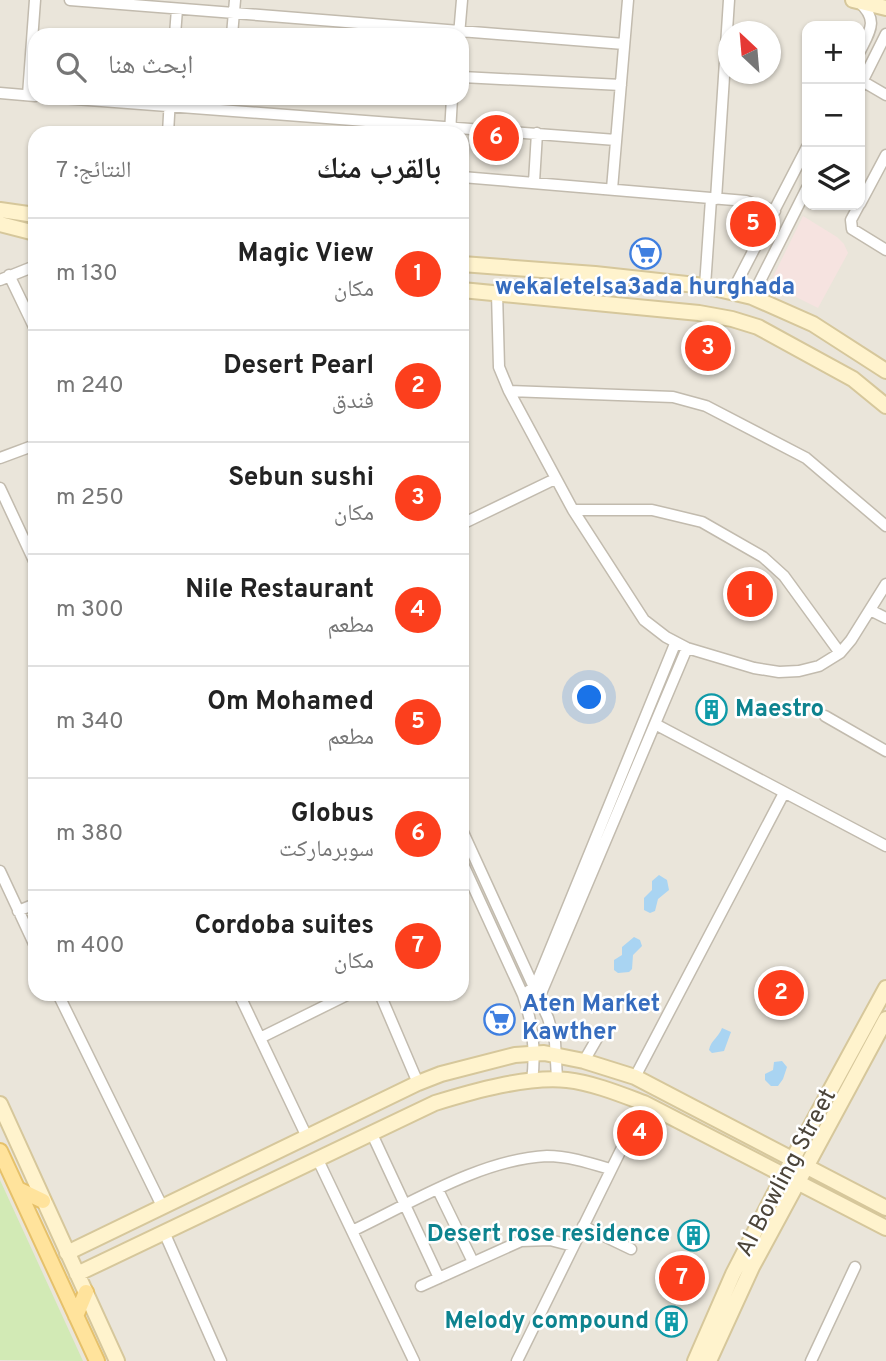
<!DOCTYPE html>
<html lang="ar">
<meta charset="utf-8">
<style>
:root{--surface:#fff;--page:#f2f2f2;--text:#222;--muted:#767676;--line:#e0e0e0;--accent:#fc3f1d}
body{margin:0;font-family:Overpass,"Noto Naskh Arabic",sans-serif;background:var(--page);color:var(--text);direction:rtl}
.controls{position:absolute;right:21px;top:21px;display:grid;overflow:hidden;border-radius:14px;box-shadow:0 2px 5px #0004}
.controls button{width:63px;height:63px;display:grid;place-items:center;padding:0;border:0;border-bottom:2px solid var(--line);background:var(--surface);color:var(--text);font:35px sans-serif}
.compass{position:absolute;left:718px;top:21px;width:63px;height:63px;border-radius:50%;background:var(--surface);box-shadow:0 2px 5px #0004;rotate:334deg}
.you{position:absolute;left:590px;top:698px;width:24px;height:24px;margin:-18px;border:5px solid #fff;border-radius:50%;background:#1a73e8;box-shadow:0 0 0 10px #1a73e833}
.badge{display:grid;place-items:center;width:46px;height:46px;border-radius:50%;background:var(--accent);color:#fff;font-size:23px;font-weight:700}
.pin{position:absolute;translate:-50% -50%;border:4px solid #fff;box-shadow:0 2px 7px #0006}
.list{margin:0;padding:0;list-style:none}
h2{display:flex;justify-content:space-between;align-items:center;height:91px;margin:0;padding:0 28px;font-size:30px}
h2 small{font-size:23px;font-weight:400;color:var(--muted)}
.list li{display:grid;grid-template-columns:46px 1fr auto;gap:21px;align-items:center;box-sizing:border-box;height:112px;padding:0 28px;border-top:2px solid var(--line)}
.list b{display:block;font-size:26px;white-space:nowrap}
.list p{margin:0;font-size:23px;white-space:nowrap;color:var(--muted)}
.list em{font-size:23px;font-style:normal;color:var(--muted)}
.icon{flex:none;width:38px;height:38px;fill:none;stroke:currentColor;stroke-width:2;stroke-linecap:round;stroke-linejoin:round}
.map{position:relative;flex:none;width:886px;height:1361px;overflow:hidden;direction:ltr}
.search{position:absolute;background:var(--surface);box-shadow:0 2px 5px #0004;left:28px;top:28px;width:441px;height:77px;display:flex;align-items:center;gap:18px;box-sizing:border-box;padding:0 24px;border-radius:21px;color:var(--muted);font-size:26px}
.panel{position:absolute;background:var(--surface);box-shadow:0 2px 5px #0004;left:28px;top:126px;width:441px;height:875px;border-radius:21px;direction:rtl}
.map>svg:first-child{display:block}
.residential{fill:#eae5da;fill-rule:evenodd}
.medical{fill:#f6e3e0}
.green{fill:#d2eab5}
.water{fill:#a9d4f2}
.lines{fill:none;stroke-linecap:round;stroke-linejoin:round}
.street-casing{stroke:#c2bbae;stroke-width:13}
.secondary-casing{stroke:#d6c79b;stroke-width:18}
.primary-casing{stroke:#e6c16a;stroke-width:18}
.street{stroke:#fff;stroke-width:10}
.secondary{stroke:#fff3cd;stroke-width:14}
.primary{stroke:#ffe39c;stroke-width:14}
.labels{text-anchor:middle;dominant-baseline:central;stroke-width:5;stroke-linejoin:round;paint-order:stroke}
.shop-label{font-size:24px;font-weight:bold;fill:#366cbe;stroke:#fff}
.culture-label{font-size:24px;font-weight:bold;fill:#0d838f;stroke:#fff;text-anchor:end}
.street-label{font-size:24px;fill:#4b4439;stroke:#fff}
</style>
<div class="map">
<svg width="886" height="1361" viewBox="0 0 886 1361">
<rect width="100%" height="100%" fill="#f6f3ec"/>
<!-- residential -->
<path class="residential" d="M0,0H886V1361H0ZM807,26H860V205H807ZM728,32H770V74H728ZM35,35H462V98H35ZM35,133H462V994H35Z"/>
<!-- medical -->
<path class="medical" d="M803,216L837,237L844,244L848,253L818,308L780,289L773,277Z"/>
<!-- green -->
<path class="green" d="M0,1180L83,1361L0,1360Z"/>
<!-- water -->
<path class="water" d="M659,875L667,880L669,890L658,899L655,911L650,913L644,910V898L652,890V881Z
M634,937L640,940L642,946L633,955L632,969L629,972L618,973L614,970V960L622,955V947Z
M770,979L798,994L803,999L801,1002L796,1004L792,1001L786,1003L776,997L775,991L767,993L763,983Z
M722,1028L731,1032L724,1051L712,1053L709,1050C711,1040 719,1037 722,1028Z
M782,1061L787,1067L783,1079L778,1086H771L765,1080V1074L773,1070L774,1062Z"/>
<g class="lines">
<defs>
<path id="street" d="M70,0L624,44
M859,2C879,20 870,31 860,51
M175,35L177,9
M232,35L235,0
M459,35L462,0
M462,77L621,85
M862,81L886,95
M860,86L886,34
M0,93L35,96
M28,95L35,0
M62,98L616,140
M168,133L170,98
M450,133L452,98
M462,177L746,201L775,211
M534,182L537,133
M612,189L628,0
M716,199L729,0
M860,204L886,155
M859,205L851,220L852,229L886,250
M9,275L35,329
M0,280L35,266
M705,286L711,199
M732,292L807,147
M497,293L499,367L509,391L573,510L644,620L666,637L687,648L754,668L779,672L799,671L819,666L840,653L851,640L886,584
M752,297L807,188
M509,391L673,397L706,406L806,458L886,526
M0,458L35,445
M0,488L35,563
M573,510H652L702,522L763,557L784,576L840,653
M462,524L555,479
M870,610L886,618
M825,716L886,751
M655,724L886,846
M462,830L548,1018L555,1042L557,1079
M462,862L523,995C533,1024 536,1051 532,1081
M0,871L35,946
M18,911L35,904
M58,994L162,1206
M239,994L307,1137
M380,994L418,1083
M523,995L534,987L539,977L675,644
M526,1004L542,991L687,648
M260,1038L349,994
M584,1061L599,1035
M635,1077L784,793
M372,1134L439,1278
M318,1160L414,1361
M438,1190L473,1262
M583,1226L631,1249
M352,1231C411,1203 482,1159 547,1156C568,1156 590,1163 610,1169
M164,1232L221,1361
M421,1286L521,1241L550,1240L573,1246
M517,1361L644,1103
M811,1361L855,1267"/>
<path id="secondary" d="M853,0L886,8
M0,210L35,215
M0,224L35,233
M462,264L595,274L705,286L752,297L813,324L886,371
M462,290L699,313L732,319L758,327L853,379L886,406
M0,1104L117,1361
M67,1253L418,1083L441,1074L515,1055L544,1053L584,1061L635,1077L886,1208
M77,1274L435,1103C474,1091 526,1076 567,1080C593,1083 620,1094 644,1103L886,1228
M695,1361L733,1274L784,1175L886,988
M709,1361L752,1267L886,1019"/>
<path id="primary" d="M0,1151L97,1361
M18,1189L43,1201
M76,1316L86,1292"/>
</defs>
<!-- street casing -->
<use href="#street" class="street-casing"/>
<!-- secondary casing -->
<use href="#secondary" class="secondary-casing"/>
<!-- primary casing -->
<use href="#primary" class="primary-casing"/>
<!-- street -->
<use href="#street" class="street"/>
<!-- secondary -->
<use href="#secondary" class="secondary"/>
<!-- primary -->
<use href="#primary" class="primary"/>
</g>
<!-- icons -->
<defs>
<symbol id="supermarket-ring" viewBox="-11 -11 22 22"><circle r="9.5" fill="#fff" stroke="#3f7fe0" stroke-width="1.5"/><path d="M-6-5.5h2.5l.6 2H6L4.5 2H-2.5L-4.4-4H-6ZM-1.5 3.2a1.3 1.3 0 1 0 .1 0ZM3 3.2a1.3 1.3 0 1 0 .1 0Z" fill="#3f7fe0"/></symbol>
<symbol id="building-ring" viewBox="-11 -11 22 22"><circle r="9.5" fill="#fff" stroke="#0f9aa8" stroke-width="1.5"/><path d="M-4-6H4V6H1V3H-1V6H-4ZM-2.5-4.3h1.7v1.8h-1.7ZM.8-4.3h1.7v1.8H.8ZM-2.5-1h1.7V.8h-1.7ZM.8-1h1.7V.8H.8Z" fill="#0f9aa8"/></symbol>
</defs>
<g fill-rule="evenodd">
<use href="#supermarket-ring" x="628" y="236" width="35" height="35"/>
<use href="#building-ring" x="694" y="692" width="35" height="35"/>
<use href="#supermarket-ring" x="482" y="1002" width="35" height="35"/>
<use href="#building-ring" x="676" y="1218" width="35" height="35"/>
<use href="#building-ring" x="654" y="1304" width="35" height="35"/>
</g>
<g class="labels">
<!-- shop labels -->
<g class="shop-label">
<text x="645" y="288">wekaletelsa3ada hurghada</text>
<text x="522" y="1005" text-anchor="start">Aten Market<tspan x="522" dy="28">Kawther</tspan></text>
</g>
<!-- culture labels -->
<g class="culture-label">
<text x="735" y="710" text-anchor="start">Maestro</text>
<text x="670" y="1235">Desert rose residence</text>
<text x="649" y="1322">Melody compound</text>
</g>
<!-- street labels -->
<g class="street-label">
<text transform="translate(787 1173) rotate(-62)">Al Bowling Street</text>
</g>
</g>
</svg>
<div class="controls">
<button>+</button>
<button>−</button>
<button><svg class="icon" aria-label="layers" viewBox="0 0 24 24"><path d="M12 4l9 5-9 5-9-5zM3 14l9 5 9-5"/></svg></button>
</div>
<svg class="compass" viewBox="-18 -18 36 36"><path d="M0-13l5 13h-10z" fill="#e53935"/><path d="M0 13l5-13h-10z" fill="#767676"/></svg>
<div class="you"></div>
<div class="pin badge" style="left:750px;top:594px">1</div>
<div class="pin badge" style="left:781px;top:993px">2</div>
<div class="pin badge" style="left:708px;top:348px">3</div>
<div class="pin badge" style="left:640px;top:1133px">4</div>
<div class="pin badge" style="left:753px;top:224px">5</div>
<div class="pin badge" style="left:496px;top:138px">6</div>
<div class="pin badge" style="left:682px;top:1278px">7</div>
<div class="search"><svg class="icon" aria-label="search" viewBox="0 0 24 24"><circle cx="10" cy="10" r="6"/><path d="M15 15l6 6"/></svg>ابحث هنا</div>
<section class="panel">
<h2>بالقرب منك<small>النتائج: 7</small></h2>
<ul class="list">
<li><span class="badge">1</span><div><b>Magic View</b><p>مكان</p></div><em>130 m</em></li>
<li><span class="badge">2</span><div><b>Desert Pearl</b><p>فندق</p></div><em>240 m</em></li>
<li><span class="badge">3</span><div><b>Sebun sushi</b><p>مكان</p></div><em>250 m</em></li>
<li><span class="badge">4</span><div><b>Nile Restaurant</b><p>مطعم</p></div><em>300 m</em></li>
<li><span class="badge">5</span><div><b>Om Mohamed</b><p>مطعم</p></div><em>340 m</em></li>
<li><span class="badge">6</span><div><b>Globus</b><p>سوبرماركت</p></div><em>380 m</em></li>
<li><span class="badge">7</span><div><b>Cordoba suites</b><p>مكان</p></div><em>400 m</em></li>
</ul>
</section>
</div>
